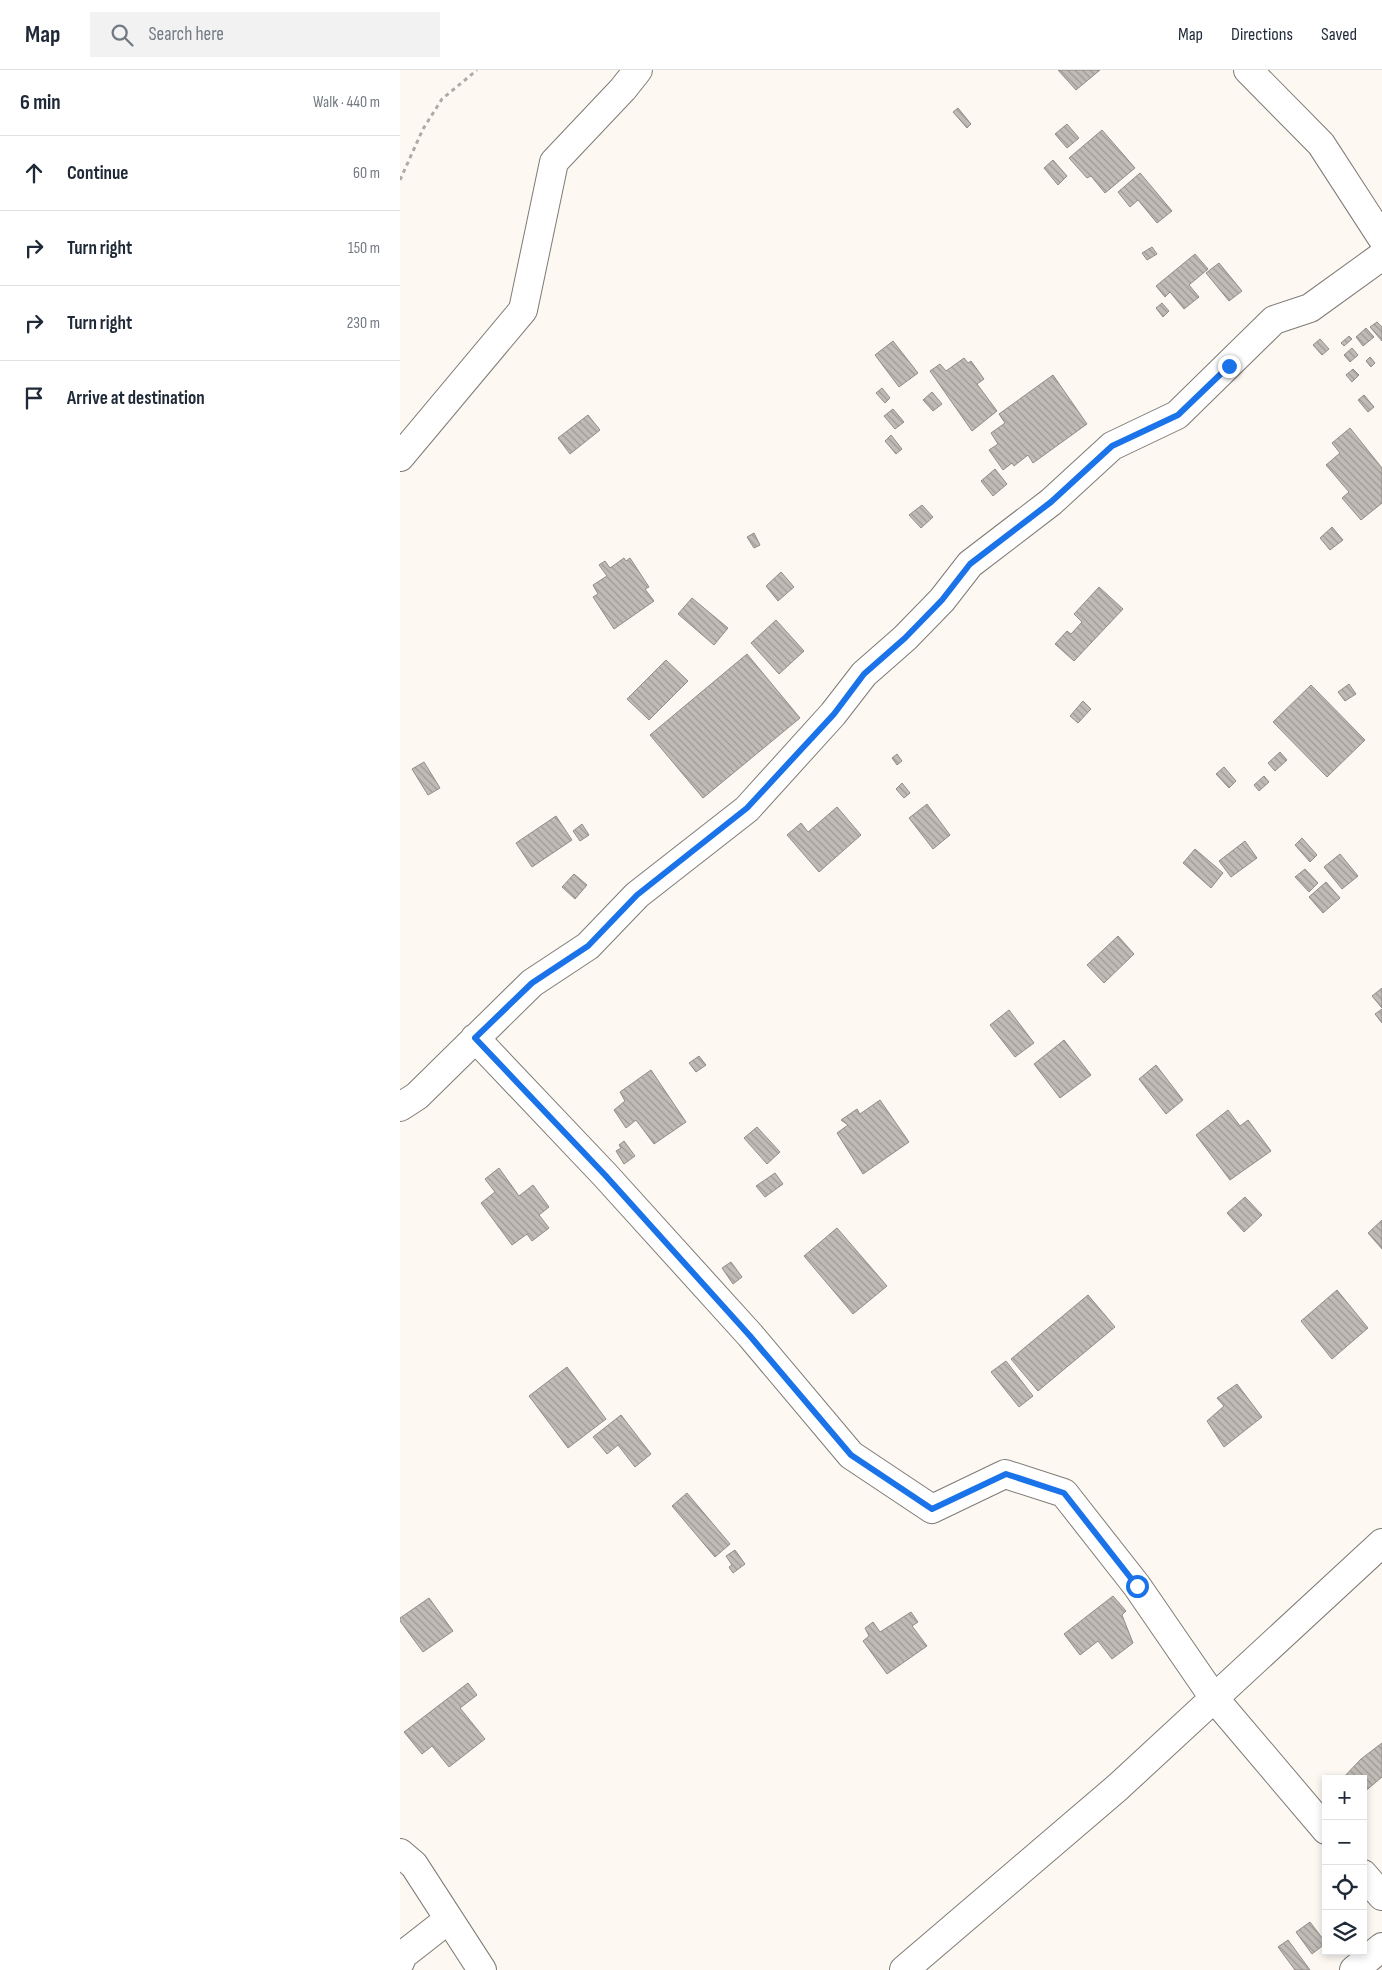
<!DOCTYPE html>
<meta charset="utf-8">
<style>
:root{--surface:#fff;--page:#f2f2f3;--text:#1f2937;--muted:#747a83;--line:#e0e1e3}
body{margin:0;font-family:"Sofia Sans Condensed",sans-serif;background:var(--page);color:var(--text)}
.controls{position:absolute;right:15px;bottom:15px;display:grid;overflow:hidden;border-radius:0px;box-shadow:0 2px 8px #0003}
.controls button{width:45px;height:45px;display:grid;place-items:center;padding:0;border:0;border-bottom:1px solid var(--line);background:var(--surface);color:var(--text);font:25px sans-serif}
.stop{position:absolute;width:15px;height:15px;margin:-11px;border:4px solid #1a73e8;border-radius:50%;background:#fff}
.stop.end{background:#1a73e8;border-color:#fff;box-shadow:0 1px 5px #0008}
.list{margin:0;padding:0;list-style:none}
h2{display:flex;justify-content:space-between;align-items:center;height:65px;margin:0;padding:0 20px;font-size:21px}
h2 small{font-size:16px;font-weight:400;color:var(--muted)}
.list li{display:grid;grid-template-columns:32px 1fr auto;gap:15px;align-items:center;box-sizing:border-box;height:75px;padding:0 20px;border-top:1px solid var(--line)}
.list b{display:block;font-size:19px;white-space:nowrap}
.list em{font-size:16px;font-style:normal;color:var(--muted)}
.icon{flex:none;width:28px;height:28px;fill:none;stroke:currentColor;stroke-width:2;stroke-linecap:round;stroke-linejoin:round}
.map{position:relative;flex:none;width:982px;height:1900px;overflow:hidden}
header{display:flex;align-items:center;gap:30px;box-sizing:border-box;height:70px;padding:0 25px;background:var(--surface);border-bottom:1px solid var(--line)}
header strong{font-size:24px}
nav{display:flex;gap:28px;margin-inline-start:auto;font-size:18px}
.search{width:350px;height:45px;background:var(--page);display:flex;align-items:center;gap:12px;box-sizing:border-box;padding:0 18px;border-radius:0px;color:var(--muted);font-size:19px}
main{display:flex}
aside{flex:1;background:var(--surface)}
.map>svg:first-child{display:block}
.building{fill:url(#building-back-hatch);stroke:#938d88}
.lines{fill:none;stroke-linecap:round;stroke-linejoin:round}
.minor-casing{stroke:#7f7a75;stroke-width:30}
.path{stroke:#aeaba6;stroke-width:3;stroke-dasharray:4 4;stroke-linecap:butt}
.minor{stroke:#fff;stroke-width:28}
.route{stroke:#1a73e8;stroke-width:6}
</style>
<header>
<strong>Map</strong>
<div class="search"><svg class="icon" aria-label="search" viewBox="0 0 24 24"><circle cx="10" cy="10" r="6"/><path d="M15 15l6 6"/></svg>Search here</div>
<nav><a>Map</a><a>Directions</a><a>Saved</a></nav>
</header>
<main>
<aside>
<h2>6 min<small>Walk · 440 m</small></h2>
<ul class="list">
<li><svg class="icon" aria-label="ahead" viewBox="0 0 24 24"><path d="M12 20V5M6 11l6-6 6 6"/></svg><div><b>Continue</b></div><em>60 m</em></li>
<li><svg class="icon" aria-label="right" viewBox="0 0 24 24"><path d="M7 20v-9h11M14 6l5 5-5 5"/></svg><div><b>Turn right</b></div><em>150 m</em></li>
<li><svg class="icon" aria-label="right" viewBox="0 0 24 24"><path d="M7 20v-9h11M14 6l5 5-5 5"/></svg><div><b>Turn right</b></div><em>230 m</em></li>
<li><svg class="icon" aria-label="arrive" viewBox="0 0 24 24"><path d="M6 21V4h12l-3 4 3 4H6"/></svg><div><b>Arrive at destination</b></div></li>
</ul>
</aside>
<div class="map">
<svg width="982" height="1900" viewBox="0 0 982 1900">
<defs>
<pattern id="building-back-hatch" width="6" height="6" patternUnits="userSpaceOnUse" patternTransform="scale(1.25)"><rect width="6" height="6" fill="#c1bbb6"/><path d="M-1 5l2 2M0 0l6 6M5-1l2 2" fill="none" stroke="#9e9995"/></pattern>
</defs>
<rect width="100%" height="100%" fill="#fdf8f2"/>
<!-- building -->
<path class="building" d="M658,0H700L676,20Z
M558,38L571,54L567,58L553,42Z
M667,54L679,68L667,78L655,64Z
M702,60L735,98L705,123L691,106L687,108L669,88Z
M653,90L667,106L658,115L644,98Z
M740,103L772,141L757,153L738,130L730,137L718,122Z
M752,177L757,184L747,190L742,183Z
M795,184L808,199L789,215L799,227L784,239L770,222L765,227L756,216Z
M819,193L842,221L829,231L806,203Z
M762,233L769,241L763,247L756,238Z
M977,252L982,257V271L970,257Z
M966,258L974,267L963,276L956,267Z
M949,266L952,269L944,276L941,273Z
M920,269L929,279L922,285L913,275Z
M493,271L518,303L499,317L475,285Z
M952,278L958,285L950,292L944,285Z
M970,287L975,293L971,297L966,291Z
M564,288L568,293L571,291L584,309L577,314L597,341L572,361L530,301L540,294L546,301Z
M953,299L959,305L952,312L946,305Z
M653,305L687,354L633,393L628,385L614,396L612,393L603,400L589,380L598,374L591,363L605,353L599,344Z
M482,318L490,328L485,333L476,323Z
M532,322L542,334L533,341L523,330Z
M964,325L974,337L968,342L958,330Z
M493,339L504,352L495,359L484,346Z
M188,345L200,360L170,384L158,368Z
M950,358L982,398V433L961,450L942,428L949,422L926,395L940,383L932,373Z
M491,365L502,379L496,384L485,371Z
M595,399L607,414L593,426L581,411Z
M522,435L533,447L521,458L509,445Z
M932,457L943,470L930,480L920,468Z
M354,463L360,475L354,478L347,467Z
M224,488L226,491L230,488L249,517L245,519L254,531L214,559L193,527L198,524L193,515L207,506L199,495L205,491L210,498Z
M381,502L394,517L378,531L366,516Z
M699,517L723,539L674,591L655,574L667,561L671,564L682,552L674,544Z
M292,528L328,558L314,575L278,544Z
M376,550L404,581L379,604L351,573Z
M347,584L400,648L303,728L250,665Z
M266,590L288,611L249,650L227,629Z
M949,614L956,624L945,631L938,622Z
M911,615L965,670L927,707L873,652Z
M683,631L691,639L678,653L670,646Z
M880,682L887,690L875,701L868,693Z
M497,684L502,691L497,695L492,688Z
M24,692L40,718L28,725L12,699Z
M824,697L836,711L829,718L816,704Z
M864,706L869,712L859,721L854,715Z
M502,713L510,723L504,728L496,719Z
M527,734L550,765L533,779L509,748Z
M437,737L461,765L419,802L387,765L401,753L408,762Z
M156,746L172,770L132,797L116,773Z
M182,754L189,765L180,771L173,761Z
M902,768L917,785L910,792L895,775Z
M845,771L857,788L831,807L819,791Z
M795,779L823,803L811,818L783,793Z
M940,784L958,806L942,819L924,797Z
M905,799L918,813L909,822L895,807Z
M174,804L187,815L175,829L162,817Z
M926,812L940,828L923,843L909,827Z
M718,866L734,884L704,913L687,895Z
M982,918V938L972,926Z
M982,939V953L975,944Z
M609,940L634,973L615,987L590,955Z
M664,970L691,1005L660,1028L634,994Z
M299,986L306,995L296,1002L289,993Z
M756,995L783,1030L766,1044L739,1009Z
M251,1000L286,1052L254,1074L236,1050L226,1058L214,1040L225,1031L220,1022Z
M480,1030L509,1072L463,1104L437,1063L448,1055L441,1050L457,1039L460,1044Z
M828,1040L840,1056L848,1050L871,1081L830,1110L796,1065Z
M357,1057L380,1082L367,1094L344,1068Z
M224,1071L235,1086L224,1094L216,1081L221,1078L219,1075Z
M99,1098L119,1126L133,1115L149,1137L139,1145L149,1158L132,1171L127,1164L112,1175L81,1133L95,1122L85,1109Z
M375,1103L383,1114L365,1127L356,1116Z
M845,1127L862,1145L844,1162L827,1143Z
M982,1150V1179L968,1163Z
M437,1158L487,1216L453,1244L404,1186Z
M331,1192L342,1207L333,1214L322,1198Z
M937,1220L968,1258L932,1289L901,1251Z
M688,1225L715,1257L638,1321L611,1289Z
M606,1291L633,1326L619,1337L591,1302Z
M167,1297L206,1349L168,1378L129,1326Z
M837,1314L862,1347L824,1377L807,1351L824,1336L817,1328Z
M221,1345L251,1384L235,1397L218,1375L207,1384L193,1367Z
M287,1423L330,1474L315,1487L272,1436Z
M335,1480L345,1494L333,1503L329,1497L332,1495L326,1486Z
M713,1526L726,1541L722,1545L733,1573L712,1589L698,1571L680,1585L664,1564Z
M29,1528L53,1561L23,1582L0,1551V1548Z
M511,1542L518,1552L512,1556L527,1576L487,1604L463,1571L469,1566L465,1558L473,1552L480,1562Z
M68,1613L77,1625L60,1638L85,1669L49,1697L32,1676L22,1684L4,1662Z
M982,1673V1707L963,1723V1709H942L961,1689Z
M910,1852L926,1873L912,1884L896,1862Z
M888,1870L910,1900H895L878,1877Z"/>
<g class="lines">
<defs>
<path id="minor" d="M848,0L921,74L982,168
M0,387L123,240L154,92L223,19L238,0
M75,968L205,1105L350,1265L451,1385L532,1439L605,1404L664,1423L737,1516L814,1628L926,1760
M0,1037L17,1026L132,913L188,876L237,825L347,739L433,644L464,604L505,568L542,530L570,494L651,432L712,376L777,345L874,250L910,238L982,186
M0,1783L14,1795L82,1900
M963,1804L982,1826
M0,1892L3,1885L49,1849
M504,1900L718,1717L982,1473
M954,1900L982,1877"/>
</defs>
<!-- minor casing -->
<use href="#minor" class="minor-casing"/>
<!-- path -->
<path class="path" d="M0,110L23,59L42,29L77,0"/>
<!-- minor -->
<use href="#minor" class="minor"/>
</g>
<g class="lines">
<!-- route -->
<path class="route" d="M737,1516L664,1423L606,1404L532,1439L451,1385L350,1266L205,1105L75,968L132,913L188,876L237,825L347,738L434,644L464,604L505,568L542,530L570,494L651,432L712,376L778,345L829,296"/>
</g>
</svg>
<div class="controls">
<button>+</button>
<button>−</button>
<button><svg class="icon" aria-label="locate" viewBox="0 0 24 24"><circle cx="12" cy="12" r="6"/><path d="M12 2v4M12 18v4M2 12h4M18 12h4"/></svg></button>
<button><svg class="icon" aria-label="layers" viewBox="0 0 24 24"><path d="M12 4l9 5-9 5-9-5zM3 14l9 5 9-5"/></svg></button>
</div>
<div class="stop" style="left:737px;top:1516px"></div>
<div class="stop end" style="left:829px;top:296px"></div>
</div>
</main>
